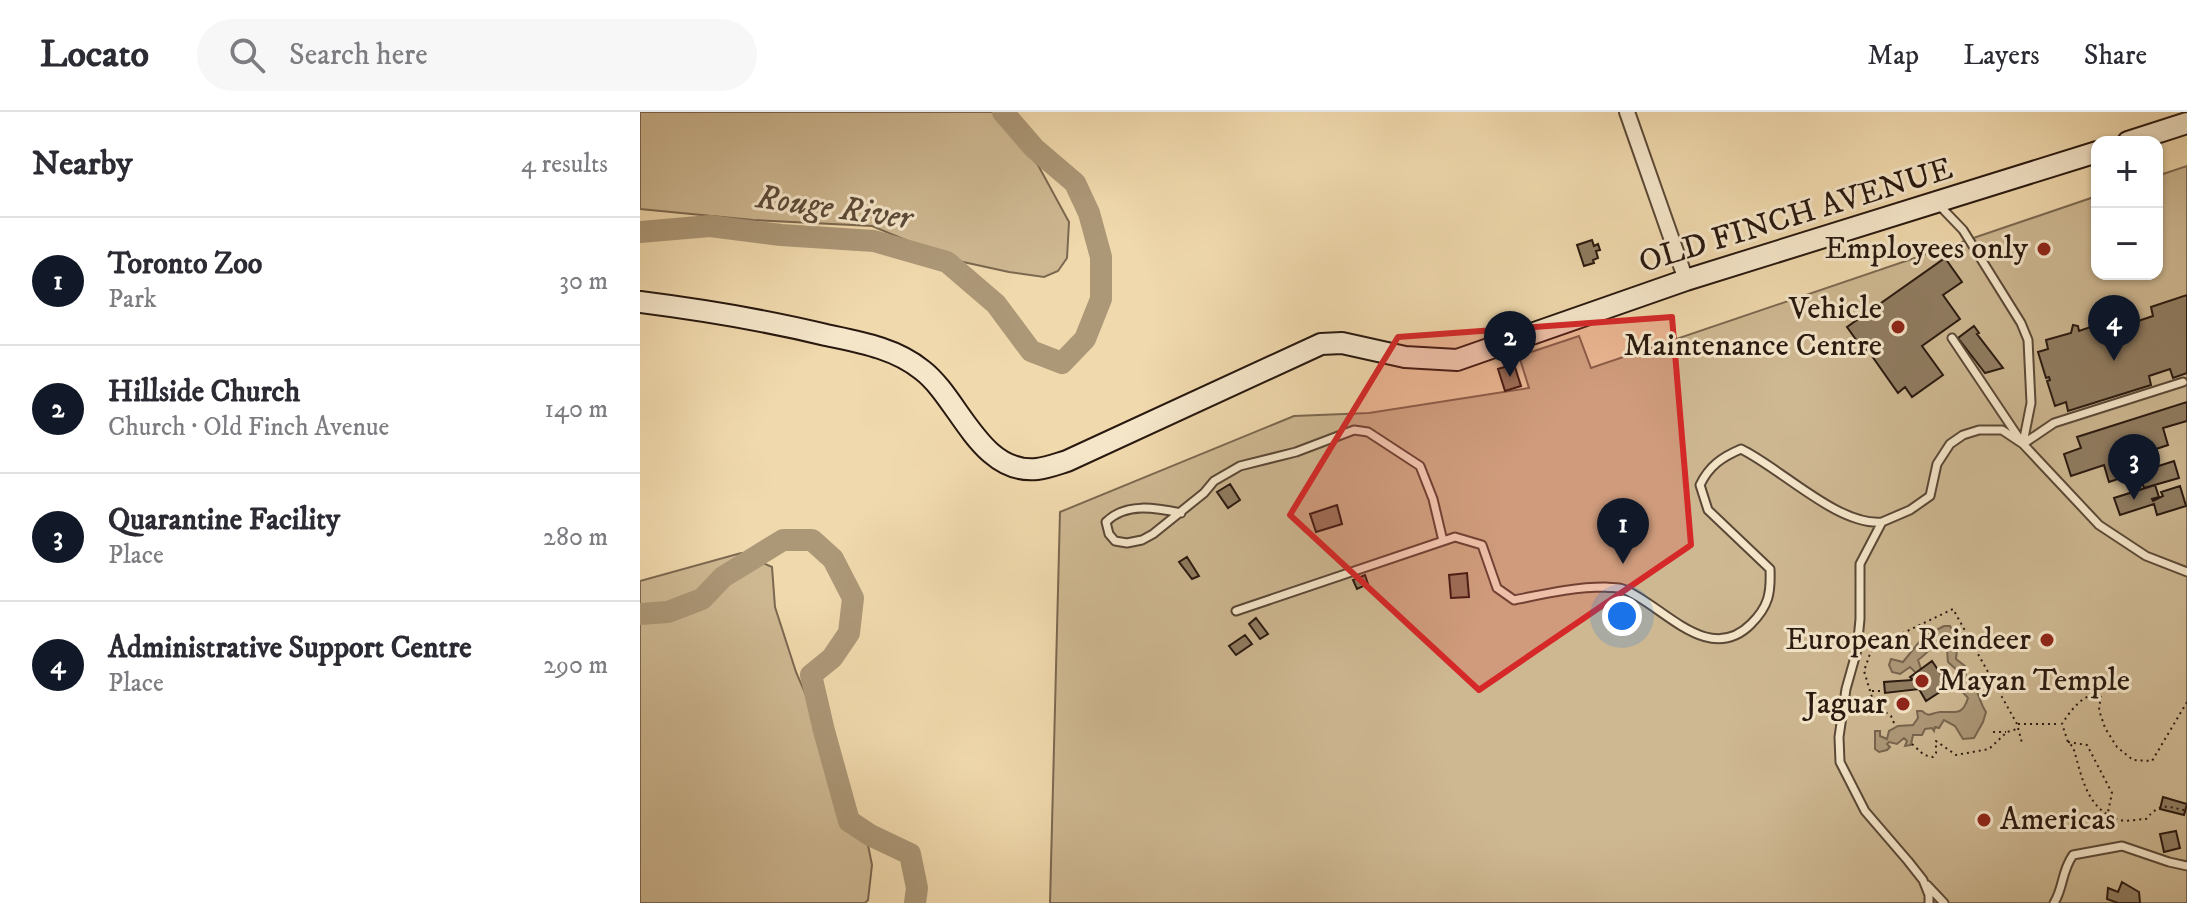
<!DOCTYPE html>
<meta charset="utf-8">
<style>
:root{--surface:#fff;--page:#f7f7f7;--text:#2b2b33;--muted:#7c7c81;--line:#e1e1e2;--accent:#111827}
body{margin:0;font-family:"IM FELL DW Pica",serif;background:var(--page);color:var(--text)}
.controls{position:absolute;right:24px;top:24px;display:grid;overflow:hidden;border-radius:16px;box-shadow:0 2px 6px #0004}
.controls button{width:72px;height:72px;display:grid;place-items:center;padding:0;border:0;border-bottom:2px solid var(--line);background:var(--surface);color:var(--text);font:40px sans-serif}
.you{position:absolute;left:982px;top:504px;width:28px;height:28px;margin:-20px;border:6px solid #fff;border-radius:50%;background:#1a73e8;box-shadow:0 0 0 12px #1a73e833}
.badge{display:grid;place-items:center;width:52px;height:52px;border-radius:50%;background:var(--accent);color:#fff;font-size:26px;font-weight:700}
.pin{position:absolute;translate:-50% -66px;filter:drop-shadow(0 2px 4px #0008)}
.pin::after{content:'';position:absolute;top:42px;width:28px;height:24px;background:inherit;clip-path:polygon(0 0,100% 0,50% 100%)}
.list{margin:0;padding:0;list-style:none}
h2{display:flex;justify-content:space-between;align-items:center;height:104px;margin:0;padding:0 32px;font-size:34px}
h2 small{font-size:26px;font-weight:400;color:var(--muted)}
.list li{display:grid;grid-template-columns:52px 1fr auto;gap:24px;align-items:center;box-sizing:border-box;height:128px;padding:0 32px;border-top:2px solid var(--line)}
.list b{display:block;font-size:30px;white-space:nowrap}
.list p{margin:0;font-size:26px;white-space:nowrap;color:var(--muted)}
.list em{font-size:26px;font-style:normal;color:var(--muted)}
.icon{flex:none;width:44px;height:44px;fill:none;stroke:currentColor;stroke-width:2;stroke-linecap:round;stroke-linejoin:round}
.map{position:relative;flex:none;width:1547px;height:791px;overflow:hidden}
header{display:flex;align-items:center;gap:48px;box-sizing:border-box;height:112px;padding:0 40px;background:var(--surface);border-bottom:2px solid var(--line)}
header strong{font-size:38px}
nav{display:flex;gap:44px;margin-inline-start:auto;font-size:28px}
.search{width:560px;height:72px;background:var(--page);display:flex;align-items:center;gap:20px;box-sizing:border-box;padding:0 28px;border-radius:44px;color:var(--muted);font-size:30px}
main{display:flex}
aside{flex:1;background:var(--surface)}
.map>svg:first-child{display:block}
.green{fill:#ceb892;stroke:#7b6850;stroke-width:2}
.water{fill:#ac9777;stroke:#77644d;stroke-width:2}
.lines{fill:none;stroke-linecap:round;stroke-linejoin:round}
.river{stroke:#ac9777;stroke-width:22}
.building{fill:#907c61;stroke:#28180f;stroke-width:2}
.lane-casing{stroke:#5a4836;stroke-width:11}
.street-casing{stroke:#5a4836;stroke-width:18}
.secondary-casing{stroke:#28180f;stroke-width:24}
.path{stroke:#28180f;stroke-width:2;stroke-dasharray:2 4;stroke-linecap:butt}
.lane{stroke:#f5e6ca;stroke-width:7}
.street{stroke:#f5e6ca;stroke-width:14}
.secondary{stroke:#f5e6ca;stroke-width:20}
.marked{fill:#d62828;fill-opacity:0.2;stroke:#d62828;stroke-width:6;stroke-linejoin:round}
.poi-dot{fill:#8f2418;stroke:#f5e6ca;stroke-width:3}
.labels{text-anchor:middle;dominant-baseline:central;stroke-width:6;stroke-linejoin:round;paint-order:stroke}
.street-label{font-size:32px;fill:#28180f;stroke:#f5e6ca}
.poi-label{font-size:32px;fill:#28180f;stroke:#f5e6ca;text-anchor:end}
.water-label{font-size:34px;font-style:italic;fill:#5d4b39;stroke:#f5e6ca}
</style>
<header>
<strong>Locato</strong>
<div class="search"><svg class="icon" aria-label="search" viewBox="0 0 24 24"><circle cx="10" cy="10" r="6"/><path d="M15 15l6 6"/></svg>Search here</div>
<nav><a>Map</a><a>Layers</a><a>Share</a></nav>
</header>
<main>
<aside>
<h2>Nearby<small>4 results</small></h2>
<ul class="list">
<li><span class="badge">1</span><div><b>Toronto Zoo</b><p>Park</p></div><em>30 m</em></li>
<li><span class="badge">2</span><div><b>Hillside Church</b><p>Church · Old Finch Avenue</p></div><em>140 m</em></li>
<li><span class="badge">3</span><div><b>Quarantine Facility</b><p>Place</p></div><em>280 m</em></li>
<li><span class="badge">4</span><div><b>Administrative Support Centre</b><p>Place</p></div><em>290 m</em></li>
</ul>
</aside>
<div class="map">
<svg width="1547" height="791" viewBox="0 0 1547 791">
<rect width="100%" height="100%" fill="#f0d9ad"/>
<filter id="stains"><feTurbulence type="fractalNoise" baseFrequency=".0025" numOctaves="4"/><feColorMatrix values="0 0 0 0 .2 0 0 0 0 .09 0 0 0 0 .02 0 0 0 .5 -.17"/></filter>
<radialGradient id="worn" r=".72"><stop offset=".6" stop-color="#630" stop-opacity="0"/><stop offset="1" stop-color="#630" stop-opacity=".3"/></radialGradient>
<!-- green -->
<path class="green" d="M0,0H355L398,53L429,110L427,146L418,159L404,165L369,160L314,148L232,114L113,108L0,97Z
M1547,54V791H410L420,400L654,304L729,301L889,276L879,244L939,224L951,256L1457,84V162H1517V64Z
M101,441L132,455L135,495L156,560L226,723L232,753L228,788L225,791H0V469Z"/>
<!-- water -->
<path class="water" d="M1304,514H1310L1318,528L1316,547L1325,554L1326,567C1339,575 1338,588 1346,600L1343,610L1334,626L1323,627L1315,614L1304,608L1299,616L1295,615L1294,619L1292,616L1285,617L1282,623H1273L1271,633L1265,634L1267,629L1264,626L1257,632L1249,630L1247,632L1250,635L1247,638L1239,640L1235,637V619H1240V624L1247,627L1249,619L1258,614L1273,613L1278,606L1277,599H1282C1290,606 1290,601 1300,600C1315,599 1322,605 1328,586L1318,575L1319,560L1308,550L1307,538L1309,534L1304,527C1294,531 1287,542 1278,548L1281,557L1276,561L1270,555L1260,562L1252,560L1249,553L1251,547L1263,550L1284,524Z"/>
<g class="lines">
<!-- river -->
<path class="river" d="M0,120L70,114L141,123L234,129L307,150L356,192L391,239L422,251L445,227L461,187V145L449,101L435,71L394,36L363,0
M0,502L28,500L62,487L83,465L143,428H172L193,447L213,486L209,521L192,546L171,563L184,619L209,709L230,723L270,742L277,776L275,791"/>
</g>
<!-- building -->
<path class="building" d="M952,128L954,134L958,132L960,138L956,139L958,146L953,148L954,151L944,154L937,133Z
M1305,146L1322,170L1303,183L1320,207L1282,234L1303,263L1272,285L1265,275L1258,281L1227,237L1224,239L1207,215Z
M1547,183V261L1533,266L1530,257L1509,264L1511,273L1428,299L1426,290L1415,294L1407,269L1410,268L1409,265L1406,266L1398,240L1408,237L1406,228L1431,221L1433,213L1438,214L1439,219L1489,202L1492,211L1513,204L1511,195Z
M1334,214L1339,221L1337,222L1363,256L1345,261L1318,226Z
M874,252L881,274L865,279L858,257Z
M1547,290V309L1523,316L1528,333L1498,343L1503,359L1534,349L1539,366L1504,376L1499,360L1469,370L1464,353L1431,364L1424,342L1441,336L1437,325Z
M590,372L600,388L588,396L577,380Z
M1515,373L1519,385L1512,387L1513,389L1523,384L1521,380L1540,374L1546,394L1517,403L1514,392L1480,403L1474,386Z
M697,393L702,412L676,420L670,402Z
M547,445L559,464L552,467L539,450Z
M827,461L829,485L811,486L809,463Z
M725,463L728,472L717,477L713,468Z
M616,506L628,522L620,527L609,512Z
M605,523L612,532L596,543L589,534Z
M1292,549L1309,574L1286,589L1279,577L1245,581L1244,570L1273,568L1270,565Z
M1523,685L1547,692L1544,703L1520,697Z
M1536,719L1540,736L1524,740L1520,722Z
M1482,770L1499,780L1500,791H1478L1467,787L1468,776L1478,780Z"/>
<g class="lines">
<defs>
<path id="lane" d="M1298,92L1323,118L1381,211L1388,228L1391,291L1383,331
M1312,226L1383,332L1414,311L1543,270
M541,401C516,396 486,390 466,410L469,422L475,429L487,431L502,428L513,422L564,381L574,369L600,354L656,340L714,318L728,320L780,354L793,387L803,429
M596,499L815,425L842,433L857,476L874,488C904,482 934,475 965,475C970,476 978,475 983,477C1022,492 1068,555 1111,512C1129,494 1131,481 1130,457L1068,398L1060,373C1069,354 1082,345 1101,337C1142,357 1198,414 1242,410
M1287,773L1304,791
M1289,791V783L1283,768L1268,749L1225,699L1200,650L1199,625L1206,577L1217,538L1220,507V452L1242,410L1270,398L1290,384L1297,352L1310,332L1323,323L1339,318H1362L1383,332L1459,413L1506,444L1547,460
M1414,791C1424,775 1421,760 1433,743L1482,734L1529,750L1547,754"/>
<path id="street" d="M987,0L1046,168"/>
<path id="secondary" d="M1488,30L1547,11
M0,190C63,198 124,208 186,223C219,230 255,236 282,258C319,286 340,363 397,357C407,356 417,352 427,349L681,232L702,231L765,245L817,248L1046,168L1457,40"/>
</defs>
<!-- lane casing -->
<use href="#lane" class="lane-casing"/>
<!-- street casing -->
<use href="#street" class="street-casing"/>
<!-- secondary casing -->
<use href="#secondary" class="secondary-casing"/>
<!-- path -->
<path class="path" d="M1232,579H1245
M1547,590L1512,649L1493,648L1477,635L1465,616L1459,598L1461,582C1443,581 1431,598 1422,612L1428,630L1433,635C1442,664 1446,698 1480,708C1488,710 1498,707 1506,707C1521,690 1526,694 1547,699
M1254,611L1251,604L1234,592L1224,559L1231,539L1261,522L1313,497L1377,612L1382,631
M1378,612H1419
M1353,620H1366
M1428,630L1447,633L1472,681L1468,700
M1272,632L1284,643L1293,645L1296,641V629L1316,643L1349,637L1367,620L1377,617"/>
<!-- lane -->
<use href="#lane" class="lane"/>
<!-- street -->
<use href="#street" class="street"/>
<!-- secondary -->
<use href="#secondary" class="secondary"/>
</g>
<!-- marked area -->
<path class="marked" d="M1032,205L1051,433L839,578L650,403L758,225Z"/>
<!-- markers -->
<g class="poi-dot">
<circle cx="1404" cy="137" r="8"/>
<circle cx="1258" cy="215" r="8"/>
<circle cx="1407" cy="528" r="8"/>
<circle cx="1282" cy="569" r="8"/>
<circle cx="1263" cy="592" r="8"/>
<circle cx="1344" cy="708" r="8"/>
</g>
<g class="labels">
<!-- street labels -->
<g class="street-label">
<text transform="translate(1156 104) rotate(-17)">OLD FINCH AVENUE</text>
</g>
<!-- poi labels -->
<g class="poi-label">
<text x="1388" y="137">Employees only</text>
<text x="1242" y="197">Vehicle<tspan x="1242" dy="37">Maintenance Centre</tspan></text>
<text x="1391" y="528">European Reindeer</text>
<text x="1298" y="569" text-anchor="start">Mayan Temple</text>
<text x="1247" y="592">Jaguar</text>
<text x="1360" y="708" text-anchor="start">Americas</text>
</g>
<!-- water labels -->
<g class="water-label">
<text transform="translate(194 96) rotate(8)">Rouge River</text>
</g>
</g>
<rect width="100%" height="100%" filter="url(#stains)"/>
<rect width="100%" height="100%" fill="url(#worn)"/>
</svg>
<div class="controls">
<button>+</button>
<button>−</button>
</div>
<div class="you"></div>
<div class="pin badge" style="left:983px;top:452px">1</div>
<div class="pin badge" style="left:870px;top:265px">2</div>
<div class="pin badge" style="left:1494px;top:388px">3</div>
<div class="pin badge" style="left:1474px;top:249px">4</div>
</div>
</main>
